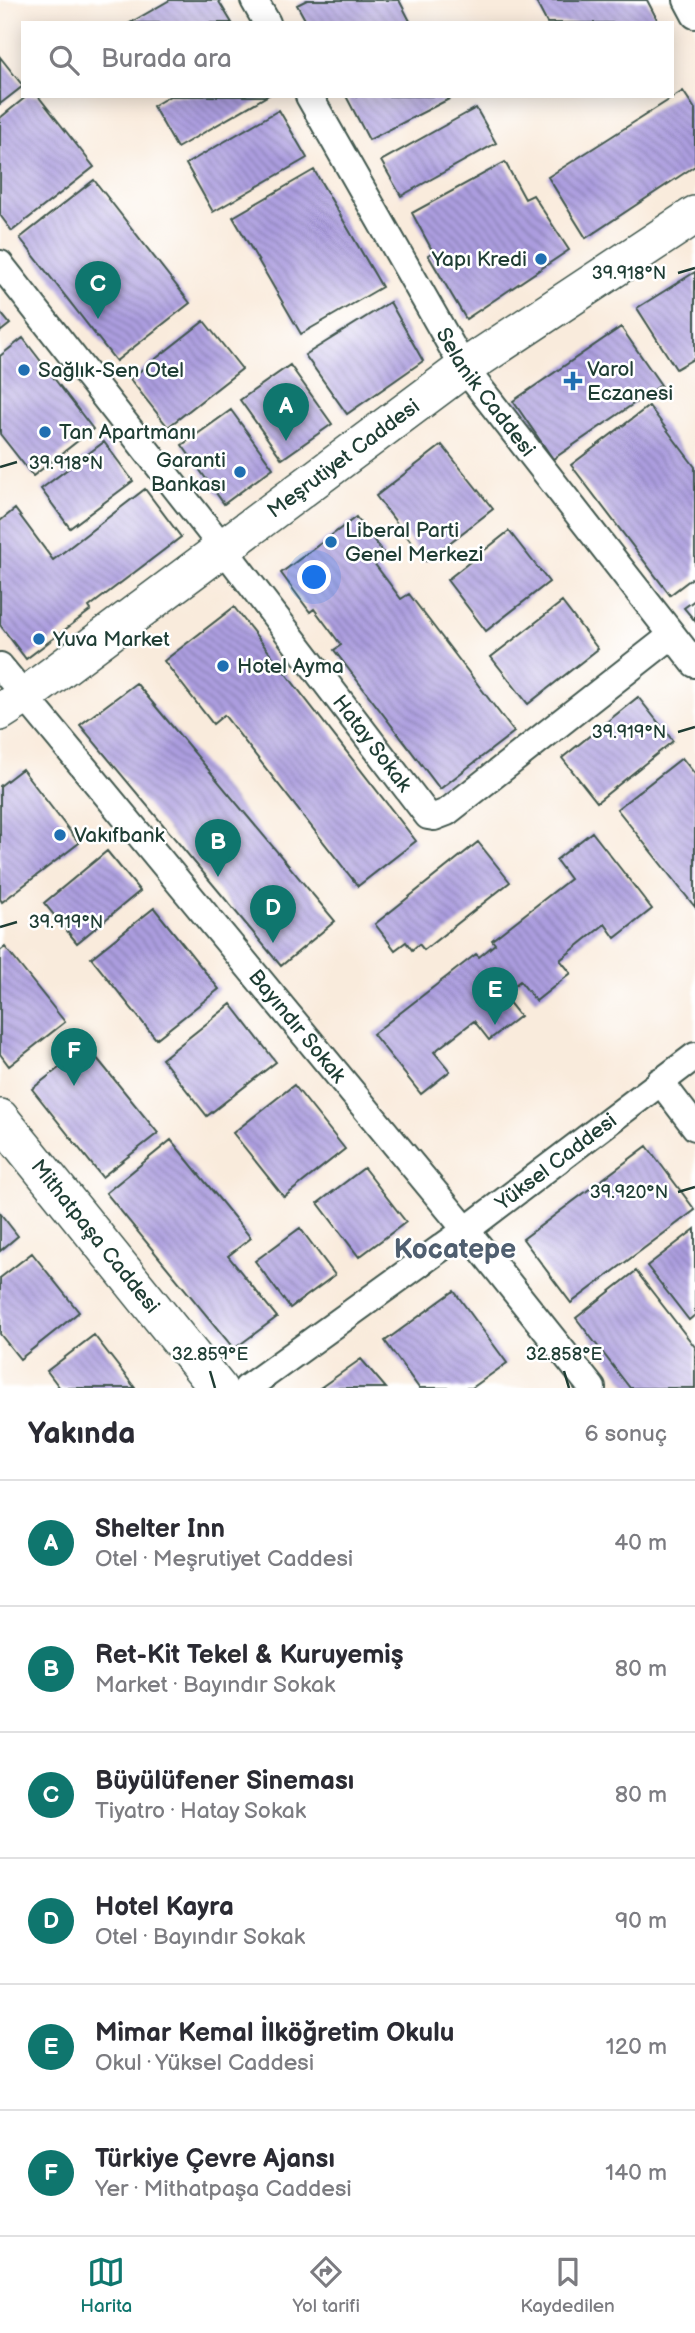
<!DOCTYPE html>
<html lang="tr">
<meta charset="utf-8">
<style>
:root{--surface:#fff;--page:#f7f7f7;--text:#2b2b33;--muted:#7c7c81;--line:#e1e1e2;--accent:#0f766e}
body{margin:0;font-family:"Balsamiq Sans",sans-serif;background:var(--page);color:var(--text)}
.you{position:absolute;left:315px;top:578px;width:24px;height:24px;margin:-18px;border:5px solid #fff;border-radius:50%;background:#1a73e8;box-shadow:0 0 0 10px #1a73e833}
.badge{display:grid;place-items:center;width:46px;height:46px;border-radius:50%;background:var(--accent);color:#fff;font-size:23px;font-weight:700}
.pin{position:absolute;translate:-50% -58px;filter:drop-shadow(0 2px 4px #0008)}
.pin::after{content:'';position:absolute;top:37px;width:24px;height:21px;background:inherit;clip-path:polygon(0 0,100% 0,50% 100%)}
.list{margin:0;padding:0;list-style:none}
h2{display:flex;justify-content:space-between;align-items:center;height:91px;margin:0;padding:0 28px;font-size:30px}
h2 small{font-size:23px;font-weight:400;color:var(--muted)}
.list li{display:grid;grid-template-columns:46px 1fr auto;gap:21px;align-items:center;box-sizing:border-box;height:126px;padding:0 28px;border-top:2px solid var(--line)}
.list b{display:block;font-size:26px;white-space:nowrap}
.list p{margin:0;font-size:23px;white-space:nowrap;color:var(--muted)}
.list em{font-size:23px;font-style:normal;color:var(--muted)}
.icon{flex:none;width:38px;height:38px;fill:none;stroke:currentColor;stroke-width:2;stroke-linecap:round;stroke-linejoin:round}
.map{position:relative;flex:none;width:695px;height:1388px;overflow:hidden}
.search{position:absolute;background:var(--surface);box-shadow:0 4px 18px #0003;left:21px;right:21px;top:21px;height:77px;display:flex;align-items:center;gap:18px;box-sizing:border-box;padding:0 24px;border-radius:0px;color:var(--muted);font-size:26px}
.sheet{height:847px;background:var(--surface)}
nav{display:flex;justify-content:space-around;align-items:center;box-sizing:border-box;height:98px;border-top:2px solid var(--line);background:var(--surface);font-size:19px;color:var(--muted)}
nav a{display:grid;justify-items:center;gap:4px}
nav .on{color:var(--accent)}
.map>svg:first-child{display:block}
.building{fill:url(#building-back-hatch)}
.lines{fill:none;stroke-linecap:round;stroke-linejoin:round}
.street-casing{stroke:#40574d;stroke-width:30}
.secondary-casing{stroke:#40574d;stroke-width:40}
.street{stroke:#fff;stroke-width:26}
.secondary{stroke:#fff;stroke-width:37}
.ticks{fill:none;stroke:#1f3d34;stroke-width:2.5}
.poi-dot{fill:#1f6fb2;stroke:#fff;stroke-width:2.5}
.labels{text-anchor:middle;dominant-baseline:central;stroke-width:5;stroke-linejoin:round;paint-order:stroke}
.poi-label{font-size:21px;fill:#1f3d34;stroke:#fff;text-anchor:start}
.street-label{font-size:21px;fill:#1f3d34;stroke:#fff}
.district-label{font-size:28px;font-weight:bold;fill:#505f70;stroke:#fff}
.ticks-label{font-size:18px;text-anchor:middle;fill:#1f3d34;stroke:#fff;stroke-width:5;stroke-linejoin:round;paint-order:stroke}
</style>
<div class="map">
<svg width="695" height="1388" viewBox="0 0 695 1388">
<defs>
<pattern id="building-back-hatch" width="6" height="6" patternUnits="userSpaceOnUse" patternTransform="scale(1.75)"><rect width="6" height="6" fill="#ac9ddf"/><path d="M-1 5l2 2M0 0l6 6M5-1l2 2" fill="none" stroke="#8b81b6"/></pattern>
</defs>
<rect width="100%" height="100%" fill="#fff"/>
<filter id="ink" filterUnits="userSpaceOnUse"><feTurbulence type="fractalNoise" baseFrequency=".0143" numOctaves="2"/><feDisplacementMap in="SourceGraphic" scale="14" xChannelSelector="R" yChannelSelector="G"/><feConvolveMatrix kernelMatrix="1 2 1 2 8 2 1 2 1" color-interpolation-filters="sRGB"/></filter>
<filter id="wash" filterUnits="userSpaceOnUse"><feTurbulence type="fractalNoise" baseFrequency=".00686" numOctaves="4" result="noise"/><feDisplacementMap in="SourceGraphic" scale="28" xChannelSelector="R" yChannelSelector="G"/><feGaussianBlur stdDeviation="1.57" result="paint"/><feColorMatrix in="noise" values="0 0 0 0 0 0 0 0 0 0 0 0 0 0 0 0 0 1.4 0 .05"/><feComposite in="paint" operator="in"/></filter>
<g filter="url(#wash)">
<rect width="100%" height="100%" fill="#f9ebdc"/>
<g id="blocks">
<!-- building -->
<path class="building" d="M170,0H218L232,23H130Z
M307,0H399L411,23H307L297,5Z
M535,0H647L659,23H547Z
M0,57L23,86L0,104Z
M683,91L695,109V166L586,238L548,177Z
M27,96H38L94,167L12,231L0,215V118Z
M170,96H267L177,148L153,106Z
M346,96H455L369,140Z
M476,108L496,143L401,196L381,161Z
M279,110L307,158L213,212L186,164Z
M505,162L525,199L533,195L569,250L466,319L428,255L433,252L412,213Z
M314,170L382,287L301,334L233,217Z
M94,180L190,303L116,361L20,238Z
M695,272V358L676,369L637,308Z
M390,302L423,361L347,414L305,355Z
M0,312L10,324L0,332Z
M204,321L242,369L168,427L130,379Z
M621,327L661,385L553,459L513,401Z
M23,338L93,429L33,476L0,434V356Z
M290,365L332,424L282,459L240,400Z
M649,406L695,467V576L670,595L571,465Z
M231,410L273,468L224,504L182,445Z
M104,442L133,481L70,528L41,489Z
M442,445L493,509L426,561L376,496Z
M145,489L181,537L89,607L91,610L26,659L0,625V521L15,509L53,560Z
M356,517L385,555L374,563L401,599L409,594L514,732L440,789L334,650L341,645L314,609L310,612L281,573Z
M509,531L549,582L486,631L447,580Z
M695,600V621L684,608Z
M562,602L598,649L528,704L491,657Z
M234,607L416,841L358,886L224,715L213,724L164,661Z
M136,683L335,921L281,966L80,725Z
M638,697L673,741L597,802L562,758Z
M682,758L695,774V907L617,809Z
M22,769L79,843L2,902L0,899V786Z
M592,832L652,909L615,938L605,924L560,960L571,973L536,1001L520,981L503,995L520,1016L489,1040L474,1021L434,1052L450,1071L421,1094L373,1034L476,954L479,957L495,944L492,940L570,879L556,860Z
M478,842L510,882L424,950L419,944L412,950L406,942L395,950L375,924Z
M107,851L140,891L77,943L44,903Z
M154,908L219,989L156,1039L91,958Z
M5,947L65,1022L9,1066L0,1054V951Z
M231,1004L276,1062L207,1116L162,1059Z
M87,1046L158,1133L102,1177L32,1089Z
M294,1085L345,1149L284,1197L233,1133Z
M171,1140L251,1238L228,1256L277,1317L234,1349L106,1193Z
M647,1146L695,1210L571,1303L523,1239Z
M364,1168L406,1222L359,1257L318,1203Z
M0,1213L18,1236L0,1251Z
M300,1228L335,1275L290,1308L255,1261Z
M695,1229V1315L689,1320L647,1266Z
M32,1253L79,1312L20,1359L0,1334V1278Z
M636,1271L695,1347V1388H630L576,1318Z
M454,1291L507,1363L472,1388H419L385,1341Z
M94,1335L135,1388H60L47,1371Z
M361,1359L386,1388H320Z"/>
</g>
</g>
<g filter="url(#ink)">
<use href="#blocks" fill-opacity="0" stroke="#40574d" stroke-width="2"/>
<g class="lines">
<defs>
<g id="street">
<path d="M254,0L267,23"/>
<path d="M687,0L695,15"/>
<path id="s1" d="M309,96L464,368L695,664"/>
<path id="s2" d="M0,264L223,548L428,816L434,817L447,812L671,636"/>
<path id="s3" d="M0,666L466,1230L592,1388"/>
<path d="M660,1081L695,1127"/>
<path id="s4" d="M247,1388L466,1230L695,1056"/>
</g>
<g id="secondary">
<path id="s5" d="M0,712L25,696L464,368L695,215"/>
<path id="s6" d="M0,1118L218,1388"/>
</g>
</defs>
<!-- street casing -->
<use href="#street" class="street-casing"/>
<!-- secondary casing -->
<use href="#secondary" class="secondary-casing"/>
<!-- street -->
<use href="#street" class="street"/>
<!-- secondary -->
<use href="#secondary" class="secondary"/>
</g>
</g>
<!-- ticks -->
<path class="ticks" d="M678,273L695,268M0,467L17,462M678,732L695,727M0,927L17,922M678,1192L695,1187M210,1371L215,1388M564,1371L569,1388"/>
<!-- markers -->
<g class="poi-dot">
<circle cx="541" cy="259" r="7"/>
<circle cx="24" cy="370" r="7"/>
<path d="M569.5 370.5h7v7h7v7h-7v7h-7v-7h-7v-7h7z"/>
<circle cx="45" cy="432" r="7"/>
<circle cx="240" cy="472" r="7"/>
<circle cx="331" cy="542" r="7"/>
<circle cx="39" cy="639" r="7"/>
<circle cx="223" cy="666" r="7"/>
<circle cx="60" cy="835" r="7"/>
</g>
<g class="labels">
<!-- poi labels -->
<g class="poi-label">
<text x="527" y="259" text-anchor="end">Yapı Kredi</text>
<text x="587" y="369">Varol<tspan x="587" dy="24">Eczanesi</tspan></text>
<text x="38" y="370">Sağlık-Sen Otel</text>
<text x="59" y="432">Tan Apartmanı</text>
<text x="226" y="460" text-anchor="end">Garanti<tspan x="226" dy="24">Bankası</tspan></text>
<text x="345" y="530">Liberal Parti<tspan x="345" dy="24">Genel Merkezi</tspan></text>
<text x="53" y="639">Yuva Market</text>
<text x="237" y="666">Hotel Ayma</text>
<text x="74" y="835">Vakıfbank</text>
</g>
<!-- street labels -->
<g class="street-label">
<text stroke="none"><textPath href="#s1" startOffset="345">Selanik Caddesi</textPath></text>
<text stroke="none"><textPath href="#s5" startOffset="427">Meşrutiyet Caddesi</textPath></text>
<text stroke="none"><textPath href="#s2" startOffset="607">Hatay Sokak</textPath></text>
<text stroke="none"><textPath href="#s3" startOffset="467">Bayındır Sokak</textPath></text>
<text stroke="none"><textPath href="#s4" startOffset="383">Yüksel Caddesi</textPath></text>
<text stroke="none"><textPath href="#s6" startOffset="152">Mithatpaşa Caddesi</textPath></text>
</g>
<!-- district labels -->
<g class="district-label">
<text x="455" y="1249">Kocatepe</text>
</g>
</g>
<g class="ticks-label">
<text x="629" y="279">39.918°N</text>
<text x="66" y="469">39.918°N</text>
<text x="629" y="738">39.919°N</text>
<text x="66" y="928">39.919°N</text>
<text x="629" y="1198">39.920°N</text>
<text x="210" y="1360">32.859°E</text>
<text x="564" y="1360">32.858°E</text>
</g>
</svg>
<div class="you"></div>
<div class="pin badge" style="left:286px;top:441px">A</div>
<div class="pin badge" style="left:218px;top:877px">B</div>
<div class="pin badge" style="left:98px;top:319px">C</div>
<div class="pin badge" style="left:273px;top:943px">D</div>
<div class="pin badge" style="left:495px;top:1025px">E</div>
<div class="pin badge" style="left:74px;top:1086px">F</div>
<div class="search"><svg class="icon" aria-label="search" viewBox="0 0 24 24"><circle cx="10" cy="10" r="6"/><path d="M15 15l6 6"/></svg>Burada ara</div>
</div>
<section class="sheet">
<h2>Yakında<small>6 sonuç</small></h2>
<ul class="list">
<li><span class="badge">A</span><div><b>Shelter Inn</b><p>Otel · Meşrutiyet Caddesi</p></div><em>40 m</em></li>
<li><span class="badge">B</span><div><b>Ret-Kit Tekel &amp; Kuruyemiş</b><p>Market · Bayındır Sokak</p></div><em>80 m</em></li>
<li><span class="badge">C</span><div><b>Büyülüfener Sineması</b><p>Tiyatro · Hatay Sokak</p></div><em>80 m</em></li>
<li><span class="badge">D</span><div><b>Hotel Kayra</b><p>Otel · Bayındır Sokak</p></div><em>90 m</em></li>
<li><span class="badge">E</span><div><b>Mimar Kemal İlköğretim Okulu</b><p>Okul · Yüksel Caddesi</p></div><em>120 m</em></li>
<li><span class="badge">F</span><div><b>Türkiye Çevre Ajansı</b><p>Yer · Mithatpaşa Caddesi</p></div><em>140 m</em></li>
</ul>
</section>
<nav>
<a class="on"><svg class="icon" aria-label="map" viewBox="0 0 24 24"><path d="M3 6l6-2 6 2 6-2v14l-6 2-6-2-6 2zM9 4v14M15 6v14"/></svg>Harita</a>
<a><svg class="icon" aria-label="directions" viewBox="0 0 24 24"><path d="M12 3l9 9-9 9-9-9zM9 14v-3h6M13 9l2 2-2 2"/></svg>Yol tarifi</a>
<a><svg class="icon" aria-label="saved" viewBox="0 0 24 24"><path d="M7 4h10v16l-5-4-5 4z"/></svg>Kaydedilen</a>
</nav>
